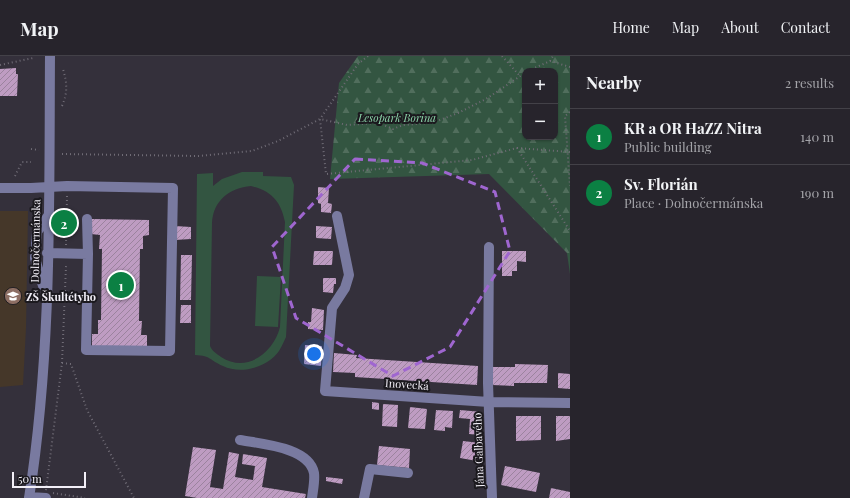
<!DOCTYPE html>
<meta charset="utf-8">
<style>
:root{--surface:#27242c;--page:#333038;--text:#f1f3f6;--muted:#a4a4a9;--line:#434148;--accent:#0b8043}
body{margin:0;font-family:"Playfair Display",serif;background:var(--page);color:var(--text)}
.controls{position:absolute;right:12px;top:12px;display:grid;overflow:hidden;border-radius:8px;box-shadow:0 1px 3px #0004}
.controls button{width:36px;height:36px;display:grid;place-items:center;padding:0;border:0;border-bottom:1px solid var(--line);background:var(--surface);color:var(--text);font:20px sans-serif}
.scale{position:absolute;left:12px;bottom:10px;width:74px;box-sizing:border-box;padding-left:4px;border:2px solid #f2eff7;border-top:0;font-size:11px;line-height:14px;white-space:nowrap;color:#f2eff7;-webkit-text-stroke:3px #1b191e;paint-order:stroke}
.you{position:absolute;left:314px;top:298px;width:14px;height:14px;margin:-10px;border:3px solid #fff;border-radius:50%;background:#1a73e8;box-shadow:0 0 0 6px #1a73e833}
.badge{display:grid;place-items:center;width:26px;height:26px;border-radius:50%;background:var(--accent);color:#fff;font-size:13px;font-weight:700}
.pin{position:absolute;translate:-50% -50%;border:2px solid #fff;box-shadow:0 1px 4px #0006}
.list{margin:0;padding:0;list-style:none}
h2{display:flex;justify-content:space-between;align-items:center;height:52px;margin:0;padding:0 16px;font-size:17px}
h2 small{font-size:13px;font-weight:400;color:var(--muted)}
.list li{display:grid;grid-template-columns:26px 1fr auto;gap:12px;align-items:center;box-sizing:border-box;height:56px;padding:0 16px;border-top:1px solid var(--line)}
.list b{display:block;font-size:15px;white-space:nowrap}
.list p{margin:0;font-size:13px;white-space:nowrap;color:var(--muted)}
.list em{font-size:13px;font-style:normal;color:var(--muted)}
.map{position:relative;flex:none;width:570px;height:442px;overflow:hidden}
header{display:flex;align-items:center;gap:24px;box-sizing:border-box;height:56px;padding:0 20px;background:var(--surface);border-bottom:1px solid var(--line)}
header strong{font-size:19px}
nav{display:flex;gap:22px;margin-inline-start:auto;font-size:14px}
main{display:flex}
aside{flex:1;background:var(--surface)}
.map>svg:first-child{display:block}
.education{fill:#453729}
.forest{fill:url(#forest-firs);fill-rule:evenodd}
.pitch{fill:#335541;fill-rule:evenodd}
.building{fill:url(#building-hatch)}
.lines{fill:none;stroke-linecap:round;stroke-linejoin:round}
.path{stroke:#706c76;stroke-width:2;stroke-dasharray:1 3;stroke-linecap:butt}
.minor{stroke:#797aa0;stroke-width:10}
.marked{fill:none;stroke:#9f66d0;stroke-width:3;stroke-dasharray:8 5;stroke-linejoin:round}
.labels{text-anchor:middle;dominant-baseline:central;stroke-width:4;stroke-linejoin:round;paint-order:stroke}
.park-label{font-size:11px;font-style:italic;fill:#8dd6ab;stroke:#1b191e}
.street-label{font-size:11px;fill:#f2eff7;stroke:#1b191e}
.poi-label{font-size:11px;font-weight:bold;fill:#f2eff7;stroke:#1b191e;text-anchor:start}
</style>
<header>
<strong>Map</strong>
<nav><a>Home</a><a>Map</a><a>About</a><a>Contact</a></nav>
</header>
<main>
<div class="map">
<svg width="570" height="442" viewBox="0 0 570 442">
<defs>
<pattern id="forest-firs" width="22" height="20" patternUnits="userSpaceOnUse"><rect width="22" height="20" fill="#335541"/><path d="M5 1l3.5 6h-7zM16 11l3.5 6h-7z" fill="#516e5d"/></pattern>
<pattern id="building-hatch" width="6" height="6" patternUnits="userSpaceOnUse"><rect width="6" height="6" fill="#be9cc2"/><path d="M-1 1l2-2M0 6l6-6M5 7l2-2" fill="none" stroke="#9b839e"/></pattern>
</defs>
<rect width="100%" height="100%" fill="#34303b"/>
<!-- education -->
<path class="education" d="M0,155H28L26,272L23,329L0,331Z"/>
<!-- forest -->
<path class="forest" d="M358,0H570V218L567,197L489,118L330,123L339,27ZM525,15H555V81H525Z"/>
<!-- pitch -->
<path class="pitch" d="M242,116H263V120L291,121L294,129L286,281C284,285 282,290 279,295C268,311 241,319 223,310C209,304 212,300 195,299L197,118L213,117V130L222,123ZM251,130C272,135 281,146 285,166L280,271C274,296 247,318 221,301C217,298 212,295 210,290L212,167C213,145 229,132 251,130Z
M257,220L281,221L278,271L255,270Z"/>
<!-- building -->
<path class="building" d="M16,12V18H18L17,40H0V13Z
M318,131L329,132L328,147L332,148L331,157L321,156V148L318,147Z
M92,163L149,164V179L143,180V193H140L139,265H142L141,279H147V294L92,293V278H98V264H101L102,193H99L100,179L91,178Z
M175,170L191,171V183L175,184Z
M316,170L332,171L331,183L316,182Z
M314,195H333L332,209H313Z
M502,195H526V206L517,205V215H512V220H502Z
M181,199H192L191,244H180Z
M323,222H336V228H334L333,237L323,236Z
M181,249H191V267H180Z
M312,252L324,254L323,274L308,273V266H311Z
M305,289L322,290L321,310L304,308Z
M334,297L357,299L356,302L478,310L477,329L355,321V317L333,316Z
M515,308L548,309L547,327H514V330L492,329V311H515Z
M558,317L570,318V333L558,332Z
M372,346L379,347V354L372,353Z
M383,348L398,349L397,371L382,370Z
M410,351L427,353L425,373L408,372Z
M436,354L453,355L452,372L445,371V375L434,374Z
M460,354L482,356L480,379L469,378L470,363L459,362Z
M516,360H541V384L516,385Z
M556,360H570V383L556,385Z
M463,385L480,387L477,405L460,402Z
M379,390L410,393L409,412L377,409Z
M193,391L216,394L210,431L223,433L229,396L239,398L235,421L253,424L255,410L242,408L243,398L267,402L262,431L306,438L305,442H197L185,440Z
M505,410L540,417L536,436L501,429Z
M326,421L343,423L342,428L326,425Z
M551,432L570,436V442H549Z"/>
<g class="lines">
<!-- path -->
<path class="path" d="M368,0L358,8L320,63L326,118L472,104L517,92L570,175
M502,0L519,19
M550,5L553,0
M0,9L33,2
M528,15L550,5L570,11
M62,50C68,36 67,27 63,13
M570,56L565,60L570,130
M517,92L570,96
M31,93L39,94
M62,98L198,100L252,95L278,85L320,63L347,69L379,67L393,73L403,69L432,67L458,57L486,43L525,17
M15,120L22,106H31
M66,189L67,140
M62,307L71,308L87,354L134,442
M46,434L62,307L66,210
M53,437L85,442"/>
<!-- minor -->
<path class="minor" d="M0,132H31L67,130L173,132L170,295L86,294L88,198L47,197
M337,160L349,219L345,232L332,252L325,335L489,346L570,347
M87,163L88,198
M489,191L488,327L492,442
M43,230L35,202L37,176L48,160
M240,384C261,388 309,391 314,417C315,425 313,434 312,442
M29,441L46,442
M29,442C52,296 49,147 50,0
M364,442L370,413L408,417"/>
</g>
<!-- marked area -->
<path class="marked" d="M355,103L422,107L495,136L510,195L450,291L393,320L296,262L272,191Z"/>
<!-- icons -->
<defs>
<symbol id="school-disc" viewBox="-11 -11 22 22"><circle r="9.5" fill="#8d6e63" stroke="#1b191e"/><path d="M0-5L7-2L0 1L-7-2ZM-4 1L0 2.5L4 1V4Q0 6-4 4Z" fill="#fff"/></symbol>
</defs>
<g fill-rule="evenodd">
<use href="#school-disc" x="3" y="230" width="20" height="20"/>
</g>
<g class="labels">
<!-- park labels -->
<g class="park-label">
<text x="397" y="61">Lesopark Borina</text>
</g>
<!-- street labels -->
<g class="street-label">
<text transform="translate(35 185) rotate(-89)">Dolnočermánska</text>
<text transform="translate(407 328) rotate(4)">Inovecká</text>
<text transform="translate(478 394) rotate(-92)">Jána Galbavého</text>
</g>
<!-- poi labels -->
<g class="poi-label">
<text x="26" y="240">ZŠ Škultétyho</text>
</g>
</g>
</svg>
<div class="controls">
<button>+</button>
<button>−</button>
</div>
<div class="scale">50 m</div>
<div class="you"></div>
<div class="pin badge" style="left:121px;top:229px">1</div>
<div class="pin badge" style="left:64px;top:167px">2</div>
</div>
<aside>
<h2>Nearby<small>2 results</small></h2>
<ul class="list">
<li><span class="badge">1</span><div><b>KR a OR HaZZ Nitra</b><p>Public building</p></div><em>140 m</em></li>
<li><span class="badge">2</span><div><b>Sv. Florián</b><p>Place · Dolnočermánska</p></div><em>190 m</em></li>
</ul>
</aside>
</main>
